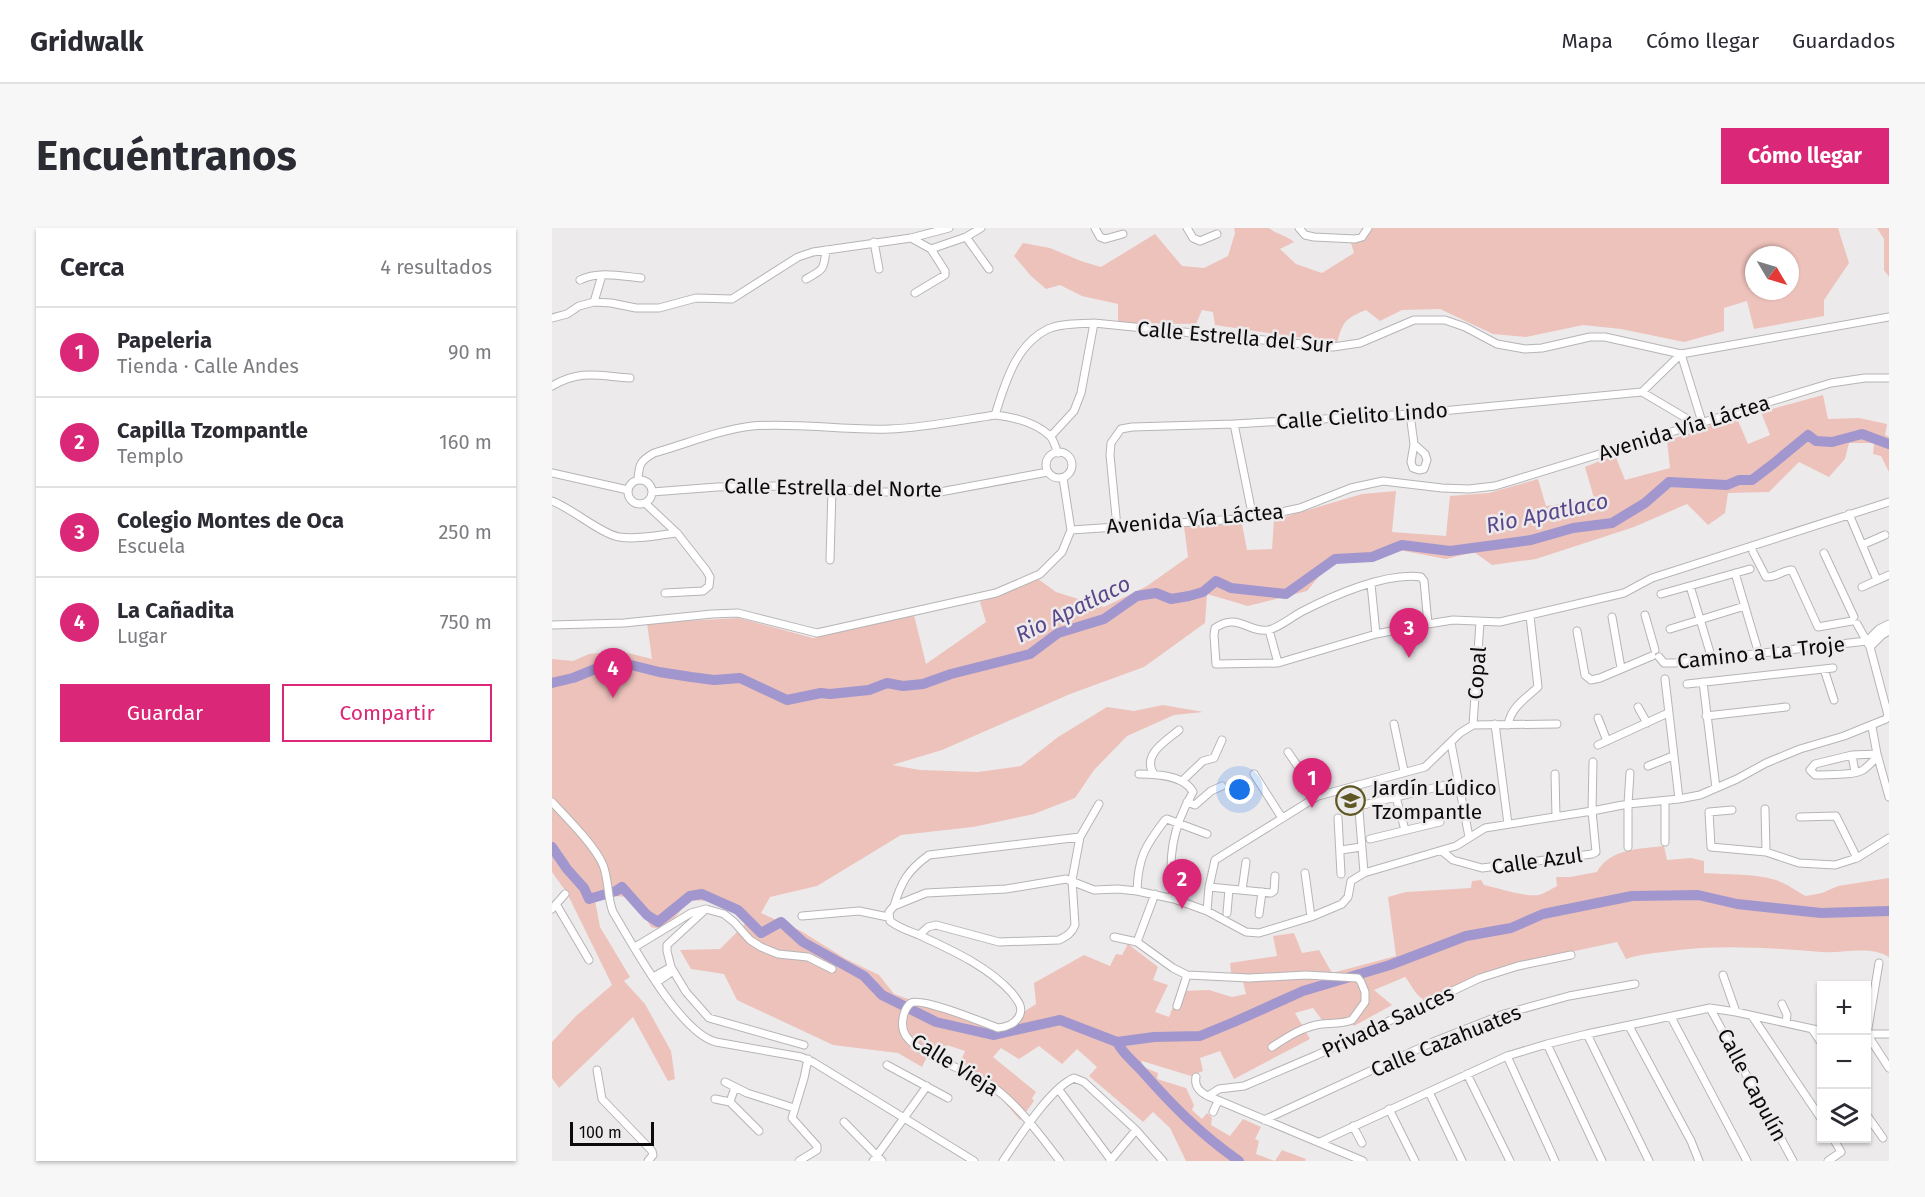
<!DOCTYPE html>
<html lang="es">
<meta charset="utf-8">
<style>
:root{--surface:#fff;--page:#f7f7f7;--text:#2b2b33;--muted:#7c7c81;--line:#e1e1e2;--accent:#db2777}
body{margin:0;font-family:"Fira Sans",sans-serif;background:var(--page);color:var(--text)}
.controls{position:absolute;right:18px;bottom:18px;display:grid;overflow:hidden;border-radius:0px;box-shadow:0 2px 4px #0004}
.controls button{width:54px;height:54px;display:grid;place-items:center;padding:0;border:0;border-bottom:2px solid var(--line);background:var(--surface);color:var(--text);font:30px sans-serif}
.compass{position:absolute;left:1193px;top:18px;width:54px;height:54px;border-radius:50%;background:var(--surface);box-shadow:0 2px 4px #0004;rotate:128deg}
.scale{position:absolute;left:18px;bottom:15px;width:84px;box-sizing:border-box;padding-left:6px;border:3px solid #0c0b0c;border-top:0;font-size:16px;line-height:21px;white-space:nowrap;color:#0c0b0c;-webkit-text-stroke:4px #edeaec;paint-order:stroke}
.you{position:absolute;left:688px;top:562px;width:21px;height:21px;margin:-15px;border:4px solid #fff;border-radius:50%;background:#1a73e8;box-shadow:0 0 0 9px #1a73e833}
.badge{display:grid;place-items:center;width:39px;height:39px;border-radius:50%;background:var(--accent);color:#fff;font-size:20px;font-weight:700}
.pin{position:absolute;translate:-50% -50px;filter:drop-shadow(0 2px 3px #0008)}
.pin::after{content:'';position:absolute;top:32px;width:21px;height:18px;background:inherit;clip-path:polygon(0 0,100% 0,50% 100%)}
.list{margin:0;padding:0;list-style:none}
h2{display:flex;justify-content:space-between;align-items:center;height:78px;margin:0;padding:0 24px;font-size:26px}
h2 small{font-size:20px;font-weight:400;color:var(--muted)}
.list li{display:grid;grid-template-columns:39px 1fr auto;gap:18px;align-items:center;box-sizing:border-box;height:90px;padding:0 24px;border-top:2px solid var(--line)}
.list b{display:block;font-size:22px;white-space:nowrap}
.list p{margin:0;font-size:20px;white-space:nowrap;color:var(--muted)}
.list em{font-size:20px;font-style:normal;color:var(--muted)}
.actions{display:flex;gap:12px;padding:18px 24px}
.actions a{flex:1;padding:14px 0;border:2px solid var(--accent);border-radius:0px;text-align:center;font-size:21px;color:var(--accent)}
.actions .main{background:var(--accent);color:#fff}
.icon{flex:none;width:33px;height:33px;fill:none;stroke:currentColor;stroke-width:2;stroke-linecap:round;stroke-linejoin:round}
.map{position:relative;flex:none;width:1337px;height:933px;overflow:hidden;border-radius:0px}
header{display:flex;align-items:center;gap:36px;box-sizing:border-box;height:84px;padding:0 30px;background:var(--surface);border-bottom:2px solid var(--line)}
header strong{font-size:28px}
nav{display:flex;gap:33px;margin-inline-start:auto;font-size:21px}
.intro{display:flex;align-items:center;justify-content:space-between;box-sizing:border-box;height:144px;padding:0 36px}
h1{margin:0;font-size:42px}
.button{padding:15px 27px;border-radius:0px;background:var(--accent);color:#fff;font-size:21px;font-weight:700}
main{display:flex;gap:36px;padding:0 36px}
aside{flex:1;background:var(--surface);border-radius:0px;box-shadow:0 2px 4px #0004}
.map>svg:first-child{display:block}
.green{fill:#edc2bb;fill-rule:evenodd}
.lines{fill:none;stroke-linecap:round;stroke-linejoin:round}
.river{stroke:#a196cd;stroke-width:10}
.minor-casing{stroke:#b7b4b6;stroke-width:9}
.minor{stroke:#fff;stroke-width:7}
.labels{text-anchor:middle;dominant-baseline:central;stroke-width:5;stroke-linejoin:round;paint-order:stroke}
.street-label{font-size:21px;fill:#0c0b0c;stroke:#edeaec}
.poi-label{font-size:21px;fill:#0c0b0c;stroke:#edeaec;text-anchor:start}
.water-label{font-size:22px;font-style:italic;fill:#59478c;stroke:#edeaec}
</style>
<header>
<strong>Gridwalk</strong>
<nav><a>Mapa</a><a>Cómo llegar</a><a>Guardados</a></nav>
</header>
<div class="intro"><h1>Encuéntranos</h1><a class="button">Cómo llegar</a></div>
<main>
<aside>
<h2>Cerca<small>4 resultados</small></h2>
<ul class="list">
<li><span class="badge">1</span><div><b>Papeleria</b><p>Tienda · Calle Andes</p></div><em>90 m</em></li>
<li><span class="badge">2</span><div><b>Capilla Tzompantle</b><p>Templo</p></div><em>160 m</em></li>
<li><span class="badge">3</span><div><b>Colegio Montes de Oca</b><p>Escuela</p></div><em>250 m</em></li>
<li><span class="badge">4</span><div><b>La Cañadita</b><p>Lugar</p></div><em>750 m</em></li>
</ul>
<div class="actions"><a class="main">Guardar</a><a>Compartir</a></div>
</aside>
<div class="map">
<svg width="1337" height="933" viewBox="0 0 1337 933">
<rect width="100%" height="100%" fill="#edeaec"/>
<!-- green -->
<path class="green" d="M682,0H717C725,7 734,7 742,14L728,21L744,36L770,45L802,25L799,15L813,2L809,0H1286L1297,35L1272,72V88L1202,101L1195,73L1172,80V103L1132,114L1069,101L1031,97L974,109L941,106L888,81L850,82L828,93L814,82C793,91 791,93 785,115L663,97L661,84L650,82L644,96L566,95V76L530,68L508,57L494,61L479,48L462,28L471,15L498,20L529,33L549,39L603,6L630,38L652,40L676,28L683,5ZM1202,27H1238V63H1202Z
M1325,0H1337V49L1332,42V11Z
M1271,167L1276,191L1307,190L1335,196L1333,207L1337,209V244L1329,228L1321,226L1322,215H1297L1293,231L1277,249L1247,234L1217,264L1176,265L1173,285L1156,297L1135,276L1082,299L984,331L940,337L922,324L894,331L847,322L813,334L778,335L755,363L696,378L655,366L653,395L592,439L518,466L390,522L340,537L368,542L426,544L469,538L506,509L555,479L582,483L611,477L651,484L622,487L575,508L542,542L523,570L482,586L421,599L349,607L265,658L218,669L209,685L249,703L294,731L327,747L342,766L444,802L484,776L482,755L532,727L558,738L564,726L570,727L576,716L606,739L601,752L616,757L603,784L617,789L627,763L657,762L680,769L694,766L691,754L680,753L678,735L725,728L721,708L742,705L750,725L767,722L780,745L844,728L836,669L854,664L919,660L920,653L929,652L932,657C946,660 972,669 987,667C993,665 999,661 1005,658L1004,649H1018L1045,644C1058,620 1088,621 1112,618L1115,632L1139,630L1152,633V645C1176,647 1201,645 1224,652C1234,655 1244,663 1254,668L1270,665L1286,658L1337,650V729C1317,717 1291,726 1269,724C1219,720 1169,716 1119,723C1104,725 1088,726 1074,731L1065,714L995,729L952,742L877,773C865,772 860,757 853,749L822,762L840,777L802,798L795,791L770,792L761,780L743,785L758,811L682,851L668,823L648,830L651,843L639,848L590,833L589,838L606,845L605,851L634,860L642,877L640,882L650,891L655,885L660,890L659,897L678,908L691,891L709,899L703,911L707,913L704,926L723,933L730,922L754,931L753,933H634L618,900L601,884L591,894L537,848L545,839L525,821L510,836L487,818L467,831L449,820L441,829L484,864L480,870L482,873L468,892L441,861L405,842L413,823L395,817L389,831L377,825L370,839L346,825L281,817L185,772L172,746L139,741L128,722L168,721L193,696L172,674L138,672L112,702L99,699L80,669L42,667L48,699L78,749L72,753L93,776L119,823L123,851L116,853L81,789L7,860L0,850V814L24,788L60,757L15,665L0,644V431L21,433L37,426L68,423L100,431L95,395L187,390L261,410L362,387L374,436L434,394L428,374L486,351L504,364L552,379L595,358L636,329L632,298L690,296L695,322L720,321L722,292L810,266L844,263L840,304L894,308L898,268L937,265L986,251L994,278L1042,270L1033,239L1063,227L1073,252L1118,240L1115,213L1184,188L1196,216L1218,207L1209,184Z"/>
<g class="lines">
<!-- river -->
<path class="river" d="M0,455L21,450L63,433L107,444L139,449L162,452L188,450L235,472L269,465L278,466L317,462L335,455L351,458L371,456L399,446L478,426L506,405L552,391L585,368L604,365L619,371L637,368L651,364L664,353L679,360L734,366L783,331L820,329L850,317L898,323L979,312L1021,300L1060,295L1093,275L1117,254L1175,257L1187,252H1200L1221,236L1256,207L1264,213L1280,214L1310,206L1337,216
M0,619L15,641L32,660L37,671L64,663L70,659L95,687L106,694L138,668L150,666L186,682L209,705L229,694L251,714L312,748L330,767L384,794L441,807L508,792L565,814
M687,933C647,905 620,877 589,842C580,832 571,826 565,814L602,809L648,808L682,794L751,763L838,737L914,708L959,700L991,686L1080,668L1146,667L1185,676L1269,685L1337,683"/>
<defs>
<path id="minor" d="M543,0L548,9L553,11L571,6
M635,0L641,10L648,13L665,6
M747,0L753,7L762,9L803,11L810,9L816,0
M414,9L437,41
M359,10L379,21L414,9L429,0
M322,14L327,41
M254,51C271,42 272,42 274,22
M28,52C46,43 69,48 89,50
M363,65L393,47V43L379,21
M42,74L50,47
M0,90L15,86L27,78L42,74L59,75L84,80H107L144,70L180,71L246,29L261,24L359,10L397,0
M0,158C29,141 47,148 78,150
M1090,164L1129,126L1150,194
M858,186L862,216L859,234L861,240L867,242L872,241L875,232L873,226L862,216
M443,187C453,156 463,117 496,101C509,95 528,96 542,95L781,119L808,115L862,92H893L913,99L945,116L973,121L990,120L1038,109H1053L1129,126L1337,89
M682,196L701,290
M499,208L522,183L529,165L542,95
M494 237a13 13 0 1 1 26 0a13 13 0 1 1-26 0Z
M0,245L76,262
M76 264a12 12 0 1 1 24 0a12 12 0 1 1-24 0Z
M86,252C87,236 88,233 102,225C134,216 167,202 200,198C246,194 291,203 338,201C370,200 410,192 443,187C462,189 482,194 497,207C502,211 503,219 506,225
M100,264L165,259L223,258L328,264H388L496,244
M0,273C21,281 49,306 67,309C86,312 106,307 125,305
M93,275L125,305L154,342L158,349L157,358L151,363L113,365
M1297,286L1325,352
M565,299L558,227L559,215L569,201L580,199L682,196L858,186L1090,164L1144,196
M519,302L701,290L748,280L799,260L831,253L890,260L917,261L943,258L1279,155L1313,150H1337
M1310,317L1333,307
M1201,324L1214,349C1223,350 1231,342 1240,342L1266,399L1300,393
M1272,325L1302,389
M278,332L280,261
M1183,345L1207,426
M819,356L824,406
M1138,358L1160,431
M1310,359L1337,347
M1109,366L1198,341
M1093,387L1103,422
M1060,389L1069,440
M876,396L872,353L869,349C834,344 780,368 749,384C740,389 725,401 716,402C696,405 686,384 663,400L662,407L664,436L726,435L824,406L876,396L901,392L948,394L1072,365L1100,350L1337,274
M0,397L72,395L160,386L186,385L265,405L444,365L488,346L510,324L519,302L511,250
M1118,401L1193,378
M717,402L726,435
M1025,403L1033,447L1039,452L1048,450L1100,428
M1315,413L1327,401L1337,396
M1318,419L1330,407L1337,403
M1107,429L1112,435H1122L1315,413
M1272,441L1282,472
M1113,451L1127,571
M1151,454L1164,560
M1135,456L1281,440
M1086,479L1095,495
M1154,488L1234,479
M1046,490L1055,513
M842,496L852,543
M943,496L956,596
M921,497L928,394
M921,497L1005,496
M956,497C959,479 973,471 986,459L978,388
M1320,499L1325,526L1337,569
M899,515L917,609
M1046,517L1116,485
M736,524L766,568
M1325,526L1300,527L1263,536L1258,542L1263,547C1276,546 1301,548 1311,542C1317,538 1320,533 1326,529
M1300,527L1303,544
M1096,538L1121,528
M587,546C604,546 632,547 641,564C620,600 615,631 622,671
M602,546C589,527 614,513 627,502
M702,546L730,590
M1003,546L1004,589
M630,553L651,533L662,530L670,512
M805,557L812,645
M844,569L853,602
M1113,573V614
M0,574C15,590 43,618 51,637C57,652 55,669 61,684C81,717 128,805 164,814L249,829L261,834L422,933
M635,574L643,577L659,563L670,558
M807,578L898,556
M1213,581L1214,624
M1180,582L1157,584L1159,619L1214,624L1247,635L1283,637L1305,630L1337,610
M1248,589L1284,588L1305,630
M786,590L789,646
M818,611L888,594
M1076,619V576L1078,545
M789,622L809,619
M890,623L901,632L930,640L1040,626L1044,624L1040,583L1041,534
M753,645L759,689
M657,659L719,665L722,663L723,648
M690,662L694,634
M585,663C586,630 593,618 613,592L615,591L655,606
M4,676L37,732
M342,678C349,654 356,642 377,627L528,609
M0,681L13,666
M154,681L115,717V723L119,739L134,764L157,790L252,817
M655,683L657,659L663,632L766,568L873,539L908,505L921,497
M675,685L677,661
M707,686L710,664
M250,688L307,683L336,689
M367,707L376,699L384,697L447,714L507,712C515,708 520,705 523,697L520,652L528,609L547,576
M562,709L585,714L621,740L635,747L697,750L754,747L806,750L809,754L813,764V774L800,792C789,796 781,795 770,796C752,798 735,809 720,819
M585,714L603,666
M83,719L139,685L154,681L172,686L182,694L198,712L209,719L226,726L256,729L280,741
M1171,747L1184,784
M101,749L119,739
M105,754L121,743
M1230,776L1235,787L1234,795
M625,778L635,747
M1158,780L1241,933
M1200,788L1270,892
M1119,789L1195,933
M1077,798L1139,913L1147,933
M1260,801L1270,816
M1035,806L1097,933
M1314,806H1337
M1315,806L1327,735
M1315,806L1337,840
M995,816L1050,933
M955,828L1003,933
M335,837L396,870
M45,842L50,871L100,923L101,927L96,933
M915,846L958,933
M644,849C642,859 648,864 656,868L811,933
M173,854L195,865L242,880
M183,859L178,874L207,903
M507,862L559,932
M877,864L910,933
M656,868L667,861L692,858L765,827L928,750L966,738L1019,727
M163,871L178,874
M837,881L863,933
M661,884L666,873
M1314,886L1331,910
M712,892L881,814L952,786L1017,768L1083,756
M292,894L330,933
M801,898L810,915
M768,914L955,828L995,816L1035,806L1158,780L1184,784L1270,803
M247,933L265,922V918L240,890L252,850L256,831
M321,933L375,858
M451,933C466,911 498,860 522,850L532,854L584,902L611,933
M508,933C487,906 466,876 437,856C415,842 368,828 354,808C350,802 350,793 352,786C353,783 356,777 359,775C370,769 432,795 446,800C455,799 465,795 468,786C471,777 464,771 460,765C436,738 399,722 367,707C357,703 347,700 338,693L337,684L342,678L374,665L454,661L514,651L542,662L566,661L585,663L622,671L655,683L694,704L707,705L759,689L790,676L796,669L799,653L812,645L904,618L933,600L1040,583L1076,576L1127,571L1148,567L1185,551L1214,535L1248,521L1292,508L1334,491L1336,487L1318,419L1305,396
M558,933L584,902
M1276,933L1289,924L1281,910"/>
</defs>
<!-- minor casing -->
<use href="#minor" class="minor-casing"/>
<!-- minor -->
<use href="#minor" class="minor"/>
</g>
<!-- icons -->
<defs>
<symbol id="school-ring" viewBox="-11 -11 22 22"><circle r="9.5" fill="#edeaec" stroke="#5f5824" stroke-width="1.5"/><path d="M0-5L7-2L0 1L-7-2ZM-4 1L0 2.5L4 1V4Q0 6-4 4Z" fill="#5f5824"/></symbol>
</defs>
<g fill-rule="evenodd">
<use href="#school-ring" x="782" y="556" width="33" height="33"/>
</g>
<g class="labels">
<!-- street labels -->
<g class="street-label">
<text transform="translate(683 109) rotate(5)">Calle Estrella del Sur</text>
<text transform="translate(810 188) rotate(-4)">Calle Cielito Lindo</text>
<text transform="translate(1132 200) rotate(-17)">Avenida Vía Láctea</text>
<text transform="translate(281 260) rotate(1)">Calle Estrella del Norte</text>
<text transform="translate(643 291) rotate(-5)">Avenida Vía Láctea</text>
<text transform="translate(1209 425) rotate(-6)">Camino a La Troje</text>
<text transform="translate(925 445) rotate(-86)">Copal</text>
<text transform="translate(985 633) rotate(-8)">Calle Azul</text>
<text transform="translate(836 794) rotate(-25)">Privada Sauces</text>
<text transform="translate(894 813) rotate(-22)">Calle Cazahuates</text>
<text transform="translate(403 837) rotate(32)">Calle Vieja</text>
<text transform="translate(1200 857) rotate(62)">Calle Capulín</text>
</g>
<!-- poi labels -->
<g class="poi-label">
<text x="820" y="560">Jardín Lúdico<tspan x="820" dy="24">Tzompantle</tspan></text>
</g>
<!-- water labels -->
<g class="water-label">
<text transform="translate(995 285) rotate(-12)">Rio Apatlaco</text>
<text transform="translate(521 381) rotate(-26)">Rio Apatlaco</text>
</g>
</g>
</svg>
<div class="controls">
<button>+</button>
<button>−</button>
<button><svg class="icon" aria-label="layers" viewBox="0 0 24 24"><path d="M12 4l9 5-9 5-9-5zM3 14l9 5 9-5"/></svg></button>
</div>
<svg class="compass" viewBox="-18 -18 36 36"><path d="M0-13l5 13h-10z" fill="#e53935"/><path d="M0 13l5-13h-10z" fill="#7c7c81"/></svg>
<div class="scale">100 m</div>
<div class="you"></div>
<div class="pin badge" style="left:760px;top:580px">1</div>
<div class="pin badge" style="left:630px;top:681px">2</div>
<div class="pin badge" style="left:857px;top:430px">3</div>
<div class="pin badge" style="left:61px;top:470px">4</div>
</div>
</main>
